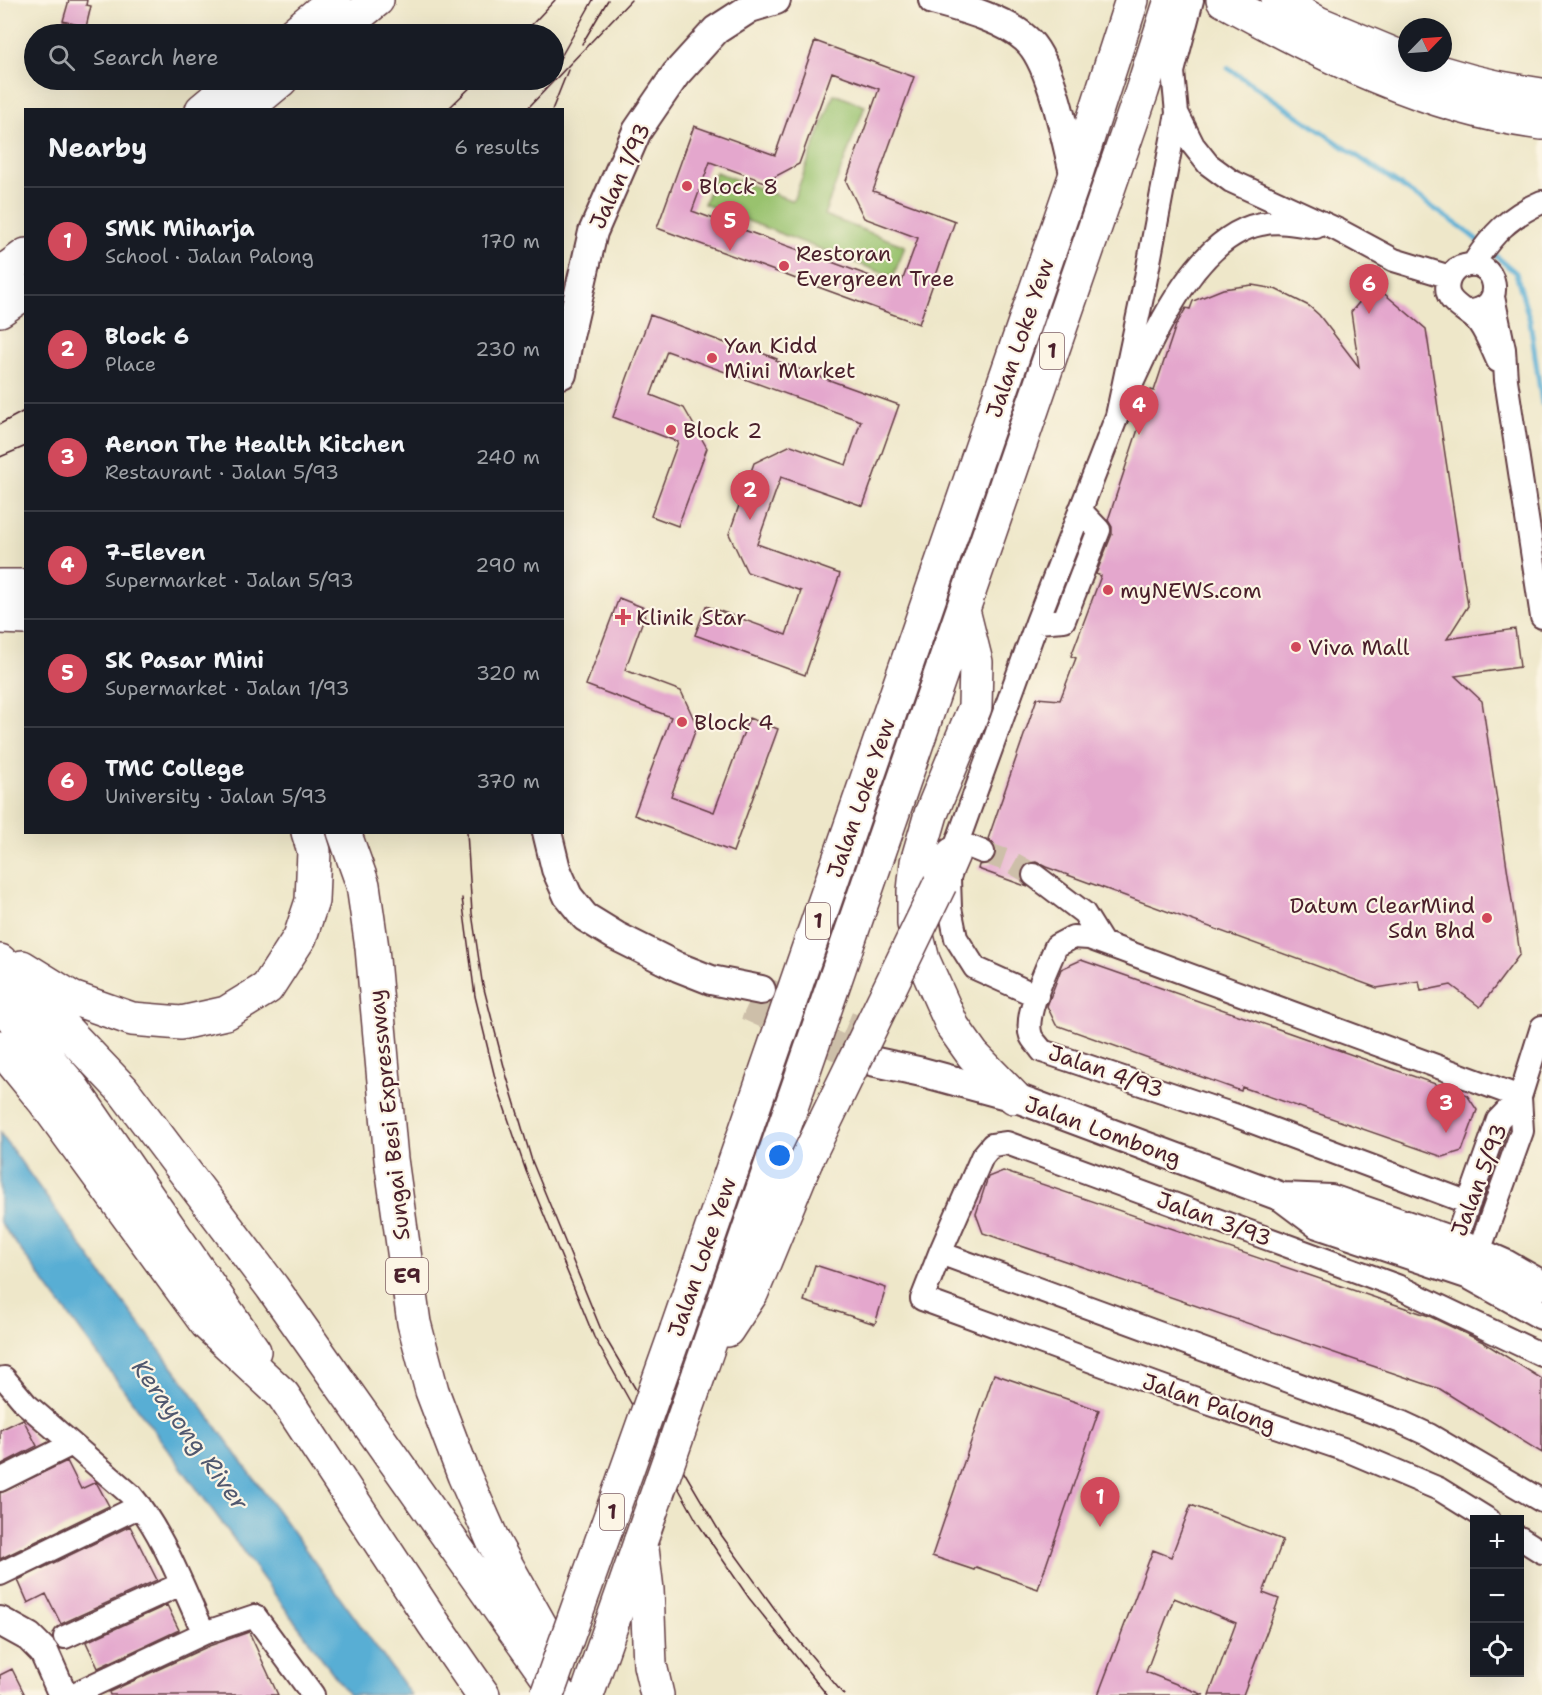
<!DOCTYPE html>
<meta charset="utf-8">
<style>
:root{--surface:#171b24;--page:#20242c;--text:#f1f3f6;--muted:#9ea1a6;--line:#363941;--accent:#d1495b}
body{margin:0;font-family:"Shantell Sans",sans-serif;background:var(--page);color:var(--text)}
.controls{position:absolute;right:18px;bottom:18px;display:grid;overflow:hidden;border-radius:0px;box-shadow:0 6px 24px #0002}
.controls button{width:54px;height:54px;display:grid;place-items:center;padding:0;border:0;border-bottom:2px solid var(--line);background:var(--surface);color:var(--text);font:30px sans-serif}
.compass{position:absolute;left:1398px;top:18px;width:54px;height:54px;border-radius:50%;background:var(--surface);box-shadow:0 6px 24px #0002;rotate:65deg}
.you{position:absolute;left:780px;top:1156px;width:21px;height:21px;margin:-15px;border:4px solid #fff;border-radius:50%;background:#1a73e8;box-shadow:0 0 0 9px #1a73e833}
.badge{display:grid;place-items:center;width:39px;height:39px;border-radius:50%;background:var(--accent);color:#fff;font-size:20px;font-weight:700}
.pin{position:absolute;translate:-50% -50px;filter:drop-shadow(0 2px 3px #0008)}
.pin::after{content:'';position:absolute;top:32px;width:21px;height:18px;background:inherit;clip-path:polygon(0 0,100% 0,50% 100%)}
.list{margin:0;padding:0;list-style:none}
h2{display:flex;justify-content:space-between;align-items:center;height:78px;margin:0;padding:0 24px;font-size:26px}
h2 small{font-size:20px;font-weight:400;color:var(--muted)}
.list li{display:grid;grid-template-columns:39px 1fr auto;gap:18px;align-items:center;box-sizing:border-box;height:108px;padding:0 24px;border-top:2px solid var(--line)}
.list b{display:block;font-size:22px;white-space:nowrap}
.list p{margin:0;font-size:20px;white-space:nowrap;color:var(--muted)}
.list em{font-size:20px;font-style:normal;color:var(--muted)}
.icon{flex:none;width:33px;height:33px;fill:none;stroke:currentColor;stroke-width:2;stroke-linecap:round;stroke-linejoin:round}
.map{position:relative;flex:none;width:1542px;height:1695px;overflow:hidden}
.search{position:absolute;background:var(--surface);box-shadow:0 6px 24px #0002;left:24px;top:24px;width:540px;height:66px;display:flex;align-items:center;gap:15px;box-sizing:border-box;padding:0 21px;border-radius:33px;color:var(--muted);font-size:22px}
.panel{position:absolute;background:var(--surface);box-shadow:0 6px 24px #0002;left:24px;top:108px;width:540px;height:726px;border-radius:0px}
.map>svg:first-child{display:block}
.green{fill:#99c26e;stroke:#72704c;stroke-width:1.5}
.water{fill:#58aed4;stroke:#516680;stroke-width:1.5}
.lines{fill:none;stroke-linecap:round;stroke-linejoin:round}
.stream{stroke:#58aed4;stroke-width:5}
.building{fill:#e4a7cd;fill-rule:evenodd}
.minor-tunnel{stroke:#cdbfa9;stroke-width:22;stroke-dasharray:22 11;stroke-linecap:butt}
.tertiary-tunnel{stroke:#cdbfa9;stroke-width:28;stroke-dasharray:28 14;stroke-linecap:butt}
.minor-casing{stroke:#633d43;stroke-width:26}
.tertiary-casing{stroke:#633d43;stroke-width:32}
.trunk-casing{stroke:#633d43;stroke-width:36}
.motorway-casing{stroke:#633d43;stroke-width:36}
.minor{stroke:#fff;stroke-width:22}
.tertiary{stroke:#fff;stroke-width:28}
.trunk{stroke:#fff;stroke-width:33}
.motorway{stroke:#fff;stroke-width:33}
.tram{stroke:#4a1f2b;stroke-width:1.5}
.trunk-bridge-casing{stroke:#633d43;stroke-width:36;stroke-linecap:butt}
.trunk-bridge{stroke:#fff;stroke-width:33}
.poi-dot{fill:#d1495b;stroke:#fcf5e5;stroke-width:2}
.labels{text-anchor:middle;dominant-baseline:central;stroke-width:4.5;stroke-linejoin:round;paint-order:stroke}
.shield{fill:#fcf5e5;stroke:#7f5f63;stroke-width:1.5}
.shield-label{font-size:21px;font-weight:bold;fill:#4a1f2b}
.street-label{font-size:22px;fill:#4a1f2b;stroke:#fcf5e5}
.poi-label{font-size:22px;fill:#4a1f2b;stroke:#fcf5e5;text-anchor:start}
.water-label{font-size:24px;font-style:italic;fill:#50586f;stroke:#fcf5e5}
</style>
<div class="map">
<svg width="1542" height="1695" viewBox="0 0 1542 1695">
<rect width="100%" height="100%" fill="#fcf5e5"/>
<filter id="ink" filterUnits="userSpaceOnUse"><feTurbulence type="fractalNoise" baseFrequency=".0167" numOctaves="2"/><feDisplacementMap in="SourceGraphic" scale="12" xChannelSelector="R" yChannelSelector="G"/><feConvolveMatrix kernelMatrix="1 2 1 2 8 2 1 2 1" color-interpolation-filters="sRGB"/></filter>
<filter id="wash" filterUnits="userSpaceOnUse"><feTurbulence type="fractalNoise" baseFrequency=".008" numOctaves="4" result="noise"/><feDisplacementMap in="SourceGraphic" scale="24" xChannelSelector="R" yChannelSelector="G"/><feGaussianBlur stdDeviation="1.35" result="paint"/><feColorMatrix in="noise" values="0 0 0 0 0 0 0 0 0 0 0 0 0 0 0 0 0 1.4 0 .05"/><feComposite in="paint" operator="in"/></filter>
<g filter="url(#wash)">
<rect width="100%" height="100%" fill="#eee7c9"/>
<!-- green -->
<path class="green" d="M834,94L865,106L824,215L905,246L893,277L704,204L716,172L793,201Z"/>
<!-- water -->
<path class="water" d="M0,1133L110,1285L187,1386L411,1695H349L0,1222Z"/>
<g class="lines">
<!-- stream -->
<path class="stream" d="M1228,68L1461,227L1482,244
M1489,250L1516,273L1530,321L1542,404"/>
</g>
<g id="blocks">
<!-- building -->
<path class="building" d="M69,0H87L86,5L91,6L86,27L63,21Z
M815,41L914,77L873,191L955,221L919,324L657,228L694,126L775,155ZM832,72L879,89L846,181L864,218L918,238L900,287L692,211L710,162L765,182L799,164Z
M1252,285L1275,289L1309,306L1319,315L1359,367L1351,312L1374,285L1426,329L1468,606L1447,639L1515,629L1520,667L1455,676L1482,701L1520,954L1480,1007L1451,985L1421,991L1419,981L1377,988L1046,867L1036,862L1028,863L1024,866L1021,873L1022,881L1028,887L978,869L979,865L991,863L996,856V850L994,844L988,839L1037,698L1060,700L1076,658L1071,656L1101,576L1096,574L1112,534V527L1108,520L1151,390L1154,391L1176,325L1186,308L1190,309L1193,301L1223,289Z
M650,315L747,351L749,348L777,359L776,361L899,405L863,506L781,477L757,544L840,574L805,675L695,635L706,606L786,635L801,591L747,572L729,534L754,463L791,445L846,465L861,421L667,351L651,395L684,408L707,448L678,526L651,516L678,442L613,417Z
M619,598L647,609L625,670L681,691L697,726L671,796L714,812L749,718L778,729L733,852L634,815L671,717L586,685Z
M1081,960L1467,1095L1477,1110L1462,1151L1443,1157L1242,1087L1241,1091L1056,1025L1047,1006L1061,969Z
M1003,1171L1429,1316L1483,1342L1542,1379V1453L1440,1389L983,1233L976,1214L988,1177Z
M815,1265L886,1288L875,1324L804,1301Z
M994,1374L1099,1410L1038,1589L976,1567L974,1570L932,1556Z
M23,1419L37,1446L0,1465V1430Z
M67,1461L81,1489L96,1482L109,1506L0,1559V1493Z
M1191,1505L1283,1540L1263,1593L1279,1599L1243,1695H1209L1236,1623L1174,1598L1146,1672L1204,1695H1098L1153,1550L1171,1557Z
M130,1526L157,1580L61,1624L46,1594L28,1603L18,1580Z
M167,1605L179,1630L98,1668L86,1642Z
M249,1632L278,1695H110L109,1692L209,1646Z
M12,1669L25,1695H0V1675Z"/>
</g>
</g>
<g filter="url(#ink)">
<use href="#blocks" fill-opacity="0" stroke="#633d43" stroke-width="1.5"/>
<g class="lines">
<!-- minor-tunnel -->
<path class="minor-tunnel" d="M983,852L1011,862L1034,875"/>
<!-- tertiary-tunnel -->
<path class="tertiary-tunnel" d="M769,993L875,1037
M747,1006L867,1060"/>
<defs>
<path id="minor" d="M1192,0L1173,72L1177,113L1193,145L1208,164L1231,181L1338,230L1394,260L1450,277
M1473,264C1492,235 1509,216 1542,202
M1493,297L1504,349L1506,380L1542,617
M1468,311C1509,310 1497,256 1464,266C1458,267 1453,272 1450,277C1438,302 1468,309 1479,323C1487,334 1492,348 1498,361
M1133,381C1157,329 1198,236 1261,224C1278,220 1298,224 1316,227
M1037,622L1064,620L1099,530L1080,510
M958,842L983,852
M1034,875L1084,913L1102,942
M1037,996L975,968L956,938L950,908L949,879L953,854L1037,622L1117,416L1145,283L1177,113
M1469,1203L1237,1116L1042,1051C1039,1046 1033,1041 1031,1036C1023,1015 1048,967 1056,946L1073,937L1089,938L1520,1097
M940,1253L1401,1422L1429,1435L1542,1501
M1450,1256L1498,1120L1520,1097
M1473,1268L1522,1131L1520,1097L1542,1027
M0,1379L4,1378L26,1404L131,1495C164,1534 182,1587 204,1633
M0,1480L72,1444
M1489,1520L1439,1489L1349,1451L1199,1400L922,1299L940,1253L982,1157L992,1145L1007,1143L1397,1286L1542,1355
M1520,1538L1542,1552
M0,1574L140,1506
M65,1637L181,1584
M72,1695L204,1633L255,1616L313,1695"/>
<path id="tertiary" d="M933,0C962,8 1004,19 1026,39C1052,61 1066,142 1075,177
M562,374L568,341L593,232L637,131L676,74L716,30L750,8L776,0
M547,832L556,869L568,896L585,917L616,936L678,967L711,980L761,990
M867,1060L922,1072L1014,1097L1282,1197L1318,1224L1470,1275L1542,1315
M1282,1197L1331,1199L1455,1242L1505,1264L1542,1285
M0,1621L29,1637L44,1652L63,1695"/>
<path id="trunk" d="M963,610L976,662L975,707L931,814L917,862L914,891V924L923,960L953,1027L973,1055L1014,1097
M940,884L953,854
M677,1329L1075,177L1132,0
M727,1330L752,1292L806,1161
M699,1374L1142,91L1171,0
M587,1695L641,1540"/>
<path id="motorway" d="M1223,0C1323,55 1428,109 1542,123
M1278,0L1318,23L1407,60
M293,34L334,0
M335,34L377,0
M1414,63C1456,79 1498,89 1542,95
M202,110L238,80
M245,110L281,80
M0,274L26,255
M0,310L26,292
M0,586H26
M0,617L26,618
M344,832L363,885L372,948L391,1159L414,1323L432,1391L464,1475L494,1543L540,1625L553,1669
M0,961L123,1090L272,1287L560,1695
M22,967L72,998L132,1019L181,1023L226,1013L267,988L300,937L312,901L314,851L308,832
M0,1003L72,1087L254,1351
M0,1047L44,1101L206,1323L283,1395L434,1624L483,1695
M641,1540L647,1590L650,1665L657,1695"/>
</defs>
<!-- minor casing -->
<use href="#minor" class="minor-casing"/>
<!-- tertiary casing -->
<use href="#tertiary" class="tertiary-casing"/>
<!-- trunk casing -->
<use href="#trunk" class="trunk-casing"/>
<!-- motorway casing -->
<use href="#motorway" class="motorway-casing"/>
<!-- minor -->
<use href="#minor" class="minor"/>
<!-- tertiary -->
<use href="#tertiary" class="tertiary"/>
<!-- trunk -->
<use href="#trunk" class="trunk"/>
<!-- motorway -->
<use href="#motorway" class="motorway"/>
<!-- tram -->
<path class="tram" d="M523,34L555,0
M582,44L608,0
M554,69L593,0
M447,110L478,80
M526,110L631,0
M552,110L568,70
M0,424L26,410
M0,457L26,446
M467,832L472,913L482,981L506,1074L532,1161L602,1332L722,1536L790,1630L844,1695
M462,898L475,996L497,1086L526,1171L594,1337L699,1525L749,1598L827,1695"/>
<defs>
<path id="trunk-bridge" d="M806,1161L940,884
M641,1540L699,1374
M547,1695L677,1329"/>
</defs>
<!-- trunk-bridge casing -->
<use href="#trunk-bridge" class="trunk-bridge-casing"/>
<!-- trunk-bridge -->
<use href="#trunk-bridge" class="trunk-bridge"/>
</g>
</g>
<!-- markers -->
<g class="poi-dot">
<circle cx="687" cy="186" r="6"/>
<circle cx="784" cy="266" r="6"/>
<circle cx="712" cy="358" r="6"/>
<circle cx="671" cy="430" r="6"/>
<circle cx="1108" cy="590" r="6"/>
<path d="M620 608h6v6h6v6h-6v6h-6v-6h-6v-6h6z"/>
<circle cx="1296" cy="647" r="6"/>
<circle cx="682" cy="722" r="6"/>
<circle cx="1487" cy="918" r="6"/>
</g>
<g class="labels">
<!-- shield labels -->
<g class="shield">
<rect x="1040" y="333" width="24" height="36" rx="4.5"/>
<rect x="806" y="903" width="24" height="36" rx="4.5"/>
<rect x="386" y="1258" width="42" height="36" rx="4.5"/>
<rect x="600" y="1494" width="24" height="36" rx="4.5"/>
</g>
<g class="shield-label">
<text x="1052" y="351">1</text>
<text x="818" y="921">1</text>
<text x="407" y="1276">E9</text>
<text x="612" y="1512">1</text>
</g>
<!-- street labels -->
<g class="street-label">
<text transform="translate(620 176) rotate(-65)">Jalan 1/93</text>
<text transform="translate(1020 338) rotate(-71)">Jalan Loke Yew</text>
<text transform="translate(861 798) rotate(-71)">Jalan Loke Yew</text>
<text transform="translate(1106 1071) rotate(19)">Jalan 4/93</text>
<text transform="translate(389 1115) rotate(-96)">Sungai Besi Expressway</text>
<text transform="translate(1103 1131) rotate(20)">Jalan Lombong</text>
<text transform="translate(1479 1180) rotate(-69)">Jalan 5/93</text>
<text transform="translate(1214 1219) rotate(20)">Jalan 3/93</text>
<text transform="translate(702 1257) rotate(-71)">Jalan Loke Yew</text>
<text transform="translate(1209 1403) rotate(19)">Jalan Palong</text>
</g>
<!-- poi labels -->
<g class="poi-label">
<text x="699" y="186">Block 8</text>
<text x="796" y="253">Restoran<tspan x="796" dy="25">Evergreen Tree</tspan></text>
<text x="724" y="345">Yan Kidd<tspan x="724" dy="25">Mini Market</tspan></text>
<text x="683" y="430">Block 2</text>
<text x="1120" y="590">myNEWS.com</text>
<text x="636" y="617">Klinik Star</text>
<text x="1308" y="647">Viva Mall</text>
<text x="694" y="722">Block 4</text>
<text x="1475" y="905" text-anchor="end">Datum ClearMind<tspan x="1475" dy="25">Sdn Bhd</tspan></text>
</g>
<!-- water labels -->
<g class="water-label">
<text transform="translate(190 1435) rotate(54)">Kerayong River</text>
</g>
</g>
</svg>
<div class="controls">
<button>+</button>
<button>−</button>
<button><svg class="icon" aria-label="locate" viewBox="0 0 24 24"><circle cx="12" cy="12" r="6"/><path d="M12 2v4M12 18v4M2 12h4M18 12h4"/></svg></button>
</div>
<svg class="compass" viewBox="-18 -18 36 36"><path d="M0-13l5 13h-10z" fill="#e53935"/><path d="M0 13l5-13h-10z" fill="#9ea1a6"/></svg>
<div class="you"></div>
<div class="pin badge" style="left:1100px;top:1527px">1</div>
<div class="pin badge" style="left:750px;top:520px">2</div>
<div class="pin badge" style="left:1446px;top:1133px">3</div>
<div class="pin badge" style="left:1139px;top:435px">4</div>
<div class="pin badge" style="left:730px;top:251px">5</div>
<div class="pin badge" style="left:1369px;top:314px">6</div>
<div class="search"><svg class="icon" aria-label="search" viewBox="0 0 24 24"><circle cx="10" cy="10" r="6"/><path d="M15 15l6 6"/></svg>Search here</div>
<section class="panel">
<h2>Nearby<small>6 results</small></h2>
<ul class="list">
<li><span class="badge">1</span><div><b>SMK Miharja</b><p>School · Jalan Palong</p></div><em>170 m</em></li>
<li><span class="badge">2</span><div><b>Block 6</b><p>Place</p></div><em>230 m</em></li>
<li><span class="badge">3</span><div><b>Aenon The Health Kitchen</b><p>Restaurant · Jalan 5/93</p></div><em>240 m</em></li>
<li><span class="badge">4</span><div><b>7-Eleven</b><p>Supermarket · Jalan 5/93</p></div><em>290 m</em></li>
<li><span class="badge">5</span><div><b>SK Pasar Mini</b><p>Supermarket · Jalan 1/93</p></div><em>320 m</em></li>
<li><span class="badge">6</span><div><b>TMC College</b><p>University · Jalan 5/93</p></div><em>370 m</em></li>
</ul>
</section>
</div>
